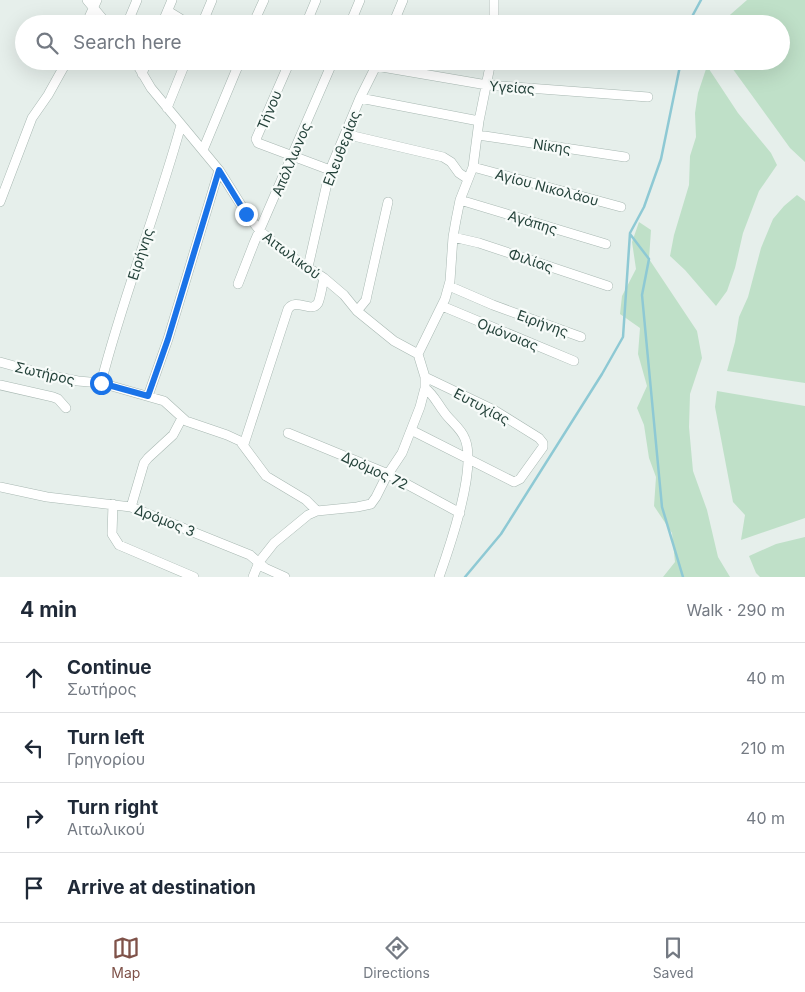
<!DOCTYPE html>
<meta charset="utf-8">
<style>
:root{--surface:#fff;--page:#f6f6f7;--text:#1f2937;--muted:#747a83;--line:#e0e1e3;--accent:#7f5249}
body{margin:0;font-family:Inter,sans-serif;background:var(--page);color:var(--text)}
.stop{position:absolute;width:15px;height:15px;margin:-11px;border:4px solid #1a73e8;border-radius:50%;background:#fff}
.stop.end{background:#1a73e8;border-color:#fff;box-shadow:0 1px 5px #0008}
.list{margin:0;padding:0;list-style:none}
h2{display:flex;justify-content:space-between;align-items:center;height:65px;margin:0;padding:0 20px;font-size:21px}
h2 small{font-size:16px;font-weight:400;color:var(--muted)}
.list li{display:grid;grid-template-columns:32px 1fr auto;gap:15px;align-items:center;box-sizing:border-box;height:70px;padding:0 20px;border-top:1px solid var(--line)}
.list b{display:block;font-size:19px;white-space:nowrap}
.list p{margin:0;font-size:16px;white-space:nowrap;color:var(--muted)}
.list em{font-size:16px;font-style:normal;color:var(--muted)}
.icon{flex:none;width:28px;height:28px;fill:none;stroke:currentColor;stroke-width:2;stroke-linecap:round;stroke-linejoin:round}
.map{position:relative;flex:none;width:805px;height:577px;overflow:hidden}
.search{position:absolute;background:var(--surface);box-shadow:0 5px 20px #0002;left:15px;right:15px;top:15px;height:55px;display:flex;align-items:center;gap:12px;box-sizing:border-box;padding:0 18px;border-radius:28px;color:var(--muted);font-size:19px}
.sheet{height:345px;background:var(--surface)}
nav{display:flex;justify-content:space-around;align-items:center;box-sizing:border-box;height:70px;border-top:1px solid var(--line);background:var(--surface);font-size:14px;color:var(--muted)}
nav a{display:grid;justify-items:center;gap:2px}
nav .on{color:var(--accent)}
.map>svg:first-child{display:block}
.green{fill:#bfe0c8}
.lines{fill:none;stroke-linecap:round;stroke-linejoin:round}
.stream{stroke:#8ec9d4;stroke-width:2.5}
.street-casing{stroke:#a8b8b2;stroke-width:10}
.street{stroke:#fff;stroke-width:9}
.route{stroke:#1a73e8;stroke-width:6}
.labels{text-anchor:middle;dominant-baseline:central;stroke-width:4.5;stroke-linejoin:round;paint-order:stroke}
.street-label{font-size:14px;fill:#24423a;stroke:#f7fbf9}
</style>
<div class="map">
<svg width="805" height="577" viewBox="0 0 805 577">
<rect width="100%" height="100%" fill="#e6efeb"/>
<!-- green -->
<path class="green" d="M747,0H805V162L790,148L727,61H781V24H722L723,21Z
M707,66L738,113L771,153L777,165L759,191L743,233L735,268L727,291L716,306L685,270L670,256L674,235L689,185L690,156L696,137L695,113L698,93Z
M797,195L805,201V383L727,371L735,342L739,317L748,297L761,248L773,219L784,206Z
M639,222L651,230L649,259L697,331L702,358L690,394L689,427L693,471L707,510L718,557L730,577H663L675,562L672,533L654,506L656,477L649,458L644,425L637,408L647,386L638,354L640,328L620,314L622,296L636,269L632,242Z
M717,391L805,406V518L741,540L745,515L733,502L715,407Z
M805,537V577H760L756,573L749,556L776,544Z"/>
<g class="lines">
<!-- stream -->
<path class="stream" d="M688,24L701,0
M630,234L649,259L642,295L662,507L683,577
M465,577L501,534L602,374L623,337L630,233L644,207L661,159L681,61"/>
<defs>
<path id="street" d="M87,0L107,24
M168,11L189,24
M86,24L97,0
M127,24L137,0
M162,24L172,0
M202,24L212,0
M253,24L264,0
M306,24L316,0
M350,24L360,0
M393,24L403,0
M494,24V0
M135,61L151,88L219,170L246,213L260,231L289,255L324,278L344,295L357,311L394,341L418,354
M290,61L256,139L258,143L330,170
M376,66L487,85L648,97
M142,74L147,61
M360,98L479,121
M167,108L186,61
M345,134L443,157L451,162L459,173L468,179
M478,135L625,157
M203,150L240,61
M473,167L621,207
M460,200L606,244
M0,202L32,118L48,95L67,61
M453,237L479,243L608,286
M308,267L330,170L360,98L378,62
M238,284L254,243L333,61
M449,286L493,305L581,337
M442,306L574,361
M357,311L366,300L367,295L388,202
M418,354L445,299L450,281L453,237L456,220L460,200L473,167L479,121L491,61
M418,354L425,377V388C434,395 437,403 444,412C450,421 461,428 465,439C477,469 450,546 439,577
M0,362L43,374L78,381L101,383L164,401L186,421L227,435L240,441L266,476L306,500L317,511
M101,383C123,296 157,212 181,125
M0,385L53,397L58,399L66,408
M148,396L168,339L219,170
M411,430L514,482L520,479L543,447V443L539,438L494,410L425,377
M288,433L388,474L460,513
M244,444L288,309C296,297 311,314 318,303C321,296 322,286 324,278
M0,487L47,497L131,507L250,555L265,568L285,577
M113,504L112,534L119,545L194,577
M131,507L144,463L148,458L173,435L182,418
M253,577L259,562L274,543L308,515L317,511L357,507L371,504L376,497L386,477L402,453L420,407L425,388"/>
</defs>
<!-- street casing -->
<use href="#street" class="street-casing"/>
<!-- street -->
<use href="#street" class="street"/>
</g>
<g class="lines">
<!-- route -->
<path class="route" d="M101,383L148,396L168,339L219,170L246,214"/>
</g>
<g class="labels">
<!-- street labels -->
<g class="street-label">
<text transform="translate(512 87) rotate(4)">Υγείας</text>
<text transform="translate(269 110) rotate(-67)">Τήνου</text>
<text transform="translate(552 146) rotate(8)">Νίκης</text>
<text transform="translate(341 148) rotate(-69)">Ελευθερίας</text>
<text transform="translate(291 159) rotate(-67)">Απόλλωνος</text>
<text transform="translate(547 187) rotate(15)">Αγίου Νικολάου</text>
<text transform="translate(533 222) rotate(17)">Αγάπης</text>
<text transform="translate(140 254) rotate(-72)">Ειρήνης</text>
<text transform="translate(292 255) rotate(37)">Αιτωλικού</text>
<text transform="translate(531 260) rotate(19)">Φιλίας</text>
<text transform="translate(543 323) rotate(20)">Ειρήνης</text>
<text transform="translate(508 334) rotate(22)">Ομόνοιας</text>
<text transform="translate(45 373) rotate(13)">Σωτήρος</text>
<text transform="translate(482 406) rotate(28)">Ευτυχίας</text>
<text transform="translate(375 470) rotate(25)">Δρόμος 72</text>
<text transform="translate(165 520) rotate(22)">Δρόμος 3</text>
</g>
</g>
</svg>
<div class="stop" style="left:101px;top:383px"></div>
<div class="stop end" style="left:246px;top:214px"></div>
<div class="search"><svg class="icon" aria-label="search" viewBox="0 0 24 24"><circle cx="10" cy="10" r="6"/><path d="M15 15l6 6"/></svg>Search here</div>
</div>
<section class="sheet">
<h2>4 min<small>Walk · 290 m</small></h2>
<ul class="list">
<li><svg class="icon" aria-label="ahead" viewBox="0 0 24 24"><path d="M12 20V5M6 11l6-6 6 6"/></svg><div><b>Continue</b><p>Σωτήρος</p></div><em>40 m</em></li>
<li><svg class="icon" aria-label="left" viewBox="0 0 24 24"><path d="M17 20v-9H6M10 6l-5 5 5 5"/></svg><div><b>Turn left</b><p>Γρηγορίου</p></div><em>210 m</em></li>
<li><svg class="icon" aria-label="right" viewBox="0 0 24 24"><path d="M7 20v-9h11M14 6l5 5-5 5"/></svg><div><b>Turn right</b><p>Αιτωλικού</p></div><em>40 m</em></li>
<li><svg class="icon" aria-label="arrive" viewBox="0 0 24 24"><path d="M6 21V4h12l-3 4 3 4H6"/></svg><div><b>Arrive at destination</b></div></li>
</ul>
</section>
<nav>
<a class="on"><svg class="icon" aria-label="map" viewBox="0 0 24 24"><path d="M3 6l6-2 6 2 6-2v14l-6 2-6-2-6 2zM9 4v14M15 6v14"/></svg>Map</a>
<a><svg class="icon" aria-label="directions" viewBox="0 0 24 24"><path d="M12 3l9 9-9 9-9-9zM9 14v-3h6M13 9l2 2-2 2"/></svg>Directions</a>
<a><svg class="icon" aria-label="saved" viewBox="0 0 24 24"><path d="M7 4h10v16l-5-4-5 4z"/></svg>Saved</a>
</nav>
